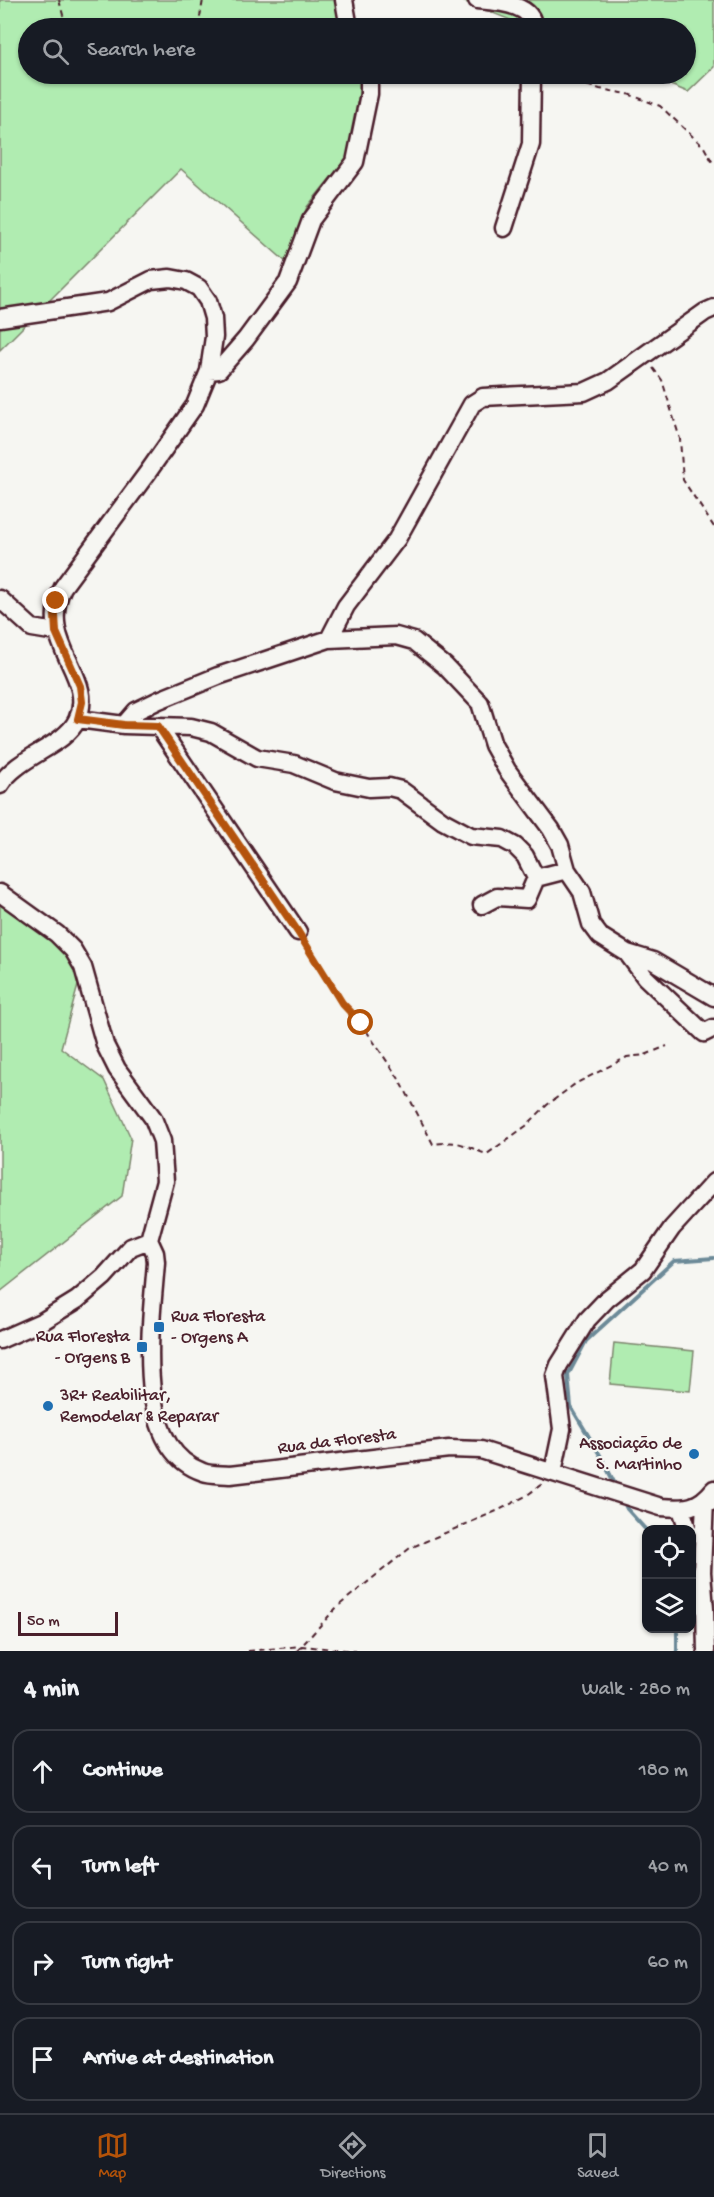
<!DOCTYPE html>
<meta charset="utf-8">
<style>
:root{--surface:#171b24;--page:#20242c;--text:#f1f3f6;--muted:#9ea1a6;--line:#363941;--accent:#b45309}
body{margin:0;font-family:"Gochi Hand",sans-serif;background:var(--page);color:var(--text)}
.controls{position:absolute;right:18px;bottom:18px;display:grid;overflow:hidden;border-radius:12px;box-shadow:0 2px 4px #0004}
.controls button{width:54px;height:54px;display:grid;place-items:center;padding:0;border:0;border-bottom:2px solid var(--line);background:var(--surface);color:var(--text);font:30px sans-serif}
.scale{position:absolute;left:18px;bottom:15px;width:100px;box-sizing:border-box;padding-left:6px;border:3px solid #4a1f2b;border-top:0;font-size:16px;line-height:21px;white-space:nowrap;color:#4a1f2b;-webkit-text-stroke:4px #f6f6f2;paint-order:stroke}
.stop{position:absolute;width:18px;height:18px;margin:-14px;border:4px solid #b45309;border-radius:50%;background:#fff}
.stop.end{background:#b45309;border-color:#fff;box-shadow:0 2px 6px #0008}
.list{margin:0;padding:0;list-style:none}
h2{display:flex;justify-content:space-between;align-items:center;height:78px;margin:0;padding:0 24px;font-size:26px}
h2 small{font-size:20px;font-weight:400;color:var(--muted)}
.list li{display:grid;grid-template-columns:39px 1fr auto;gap:18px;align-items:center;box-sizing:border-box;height:84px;margin:0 12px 12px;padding:0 12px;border:2px solid var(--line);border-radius:18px}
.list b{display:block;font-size:22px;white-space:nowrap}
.list em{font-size:20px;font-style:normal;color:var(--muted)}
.icon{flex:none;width:33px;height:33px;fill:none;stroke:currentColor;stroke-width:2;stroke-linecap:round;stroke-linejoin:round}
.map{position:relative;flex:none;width:714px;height:1651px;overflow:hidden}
.search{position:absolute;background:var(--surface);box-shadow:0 2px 4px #0004;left:18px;right:18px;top:18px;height:66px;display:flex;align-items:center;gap:15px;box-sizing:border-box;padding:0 21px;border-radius:33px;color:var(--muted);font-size:22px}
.sheet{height:462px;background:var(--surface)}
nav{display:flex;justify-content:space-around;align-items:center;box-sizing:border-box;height:84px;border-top:2px solid var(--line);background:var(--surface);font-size:16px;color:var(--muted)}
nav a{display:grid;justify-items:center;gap:3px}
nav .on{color:var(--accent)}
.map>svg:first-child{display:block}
.green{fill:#b0ecb1;stroke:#7d866e;stroke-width:1.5}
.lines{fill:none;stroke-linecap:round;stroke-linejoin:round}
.stream{stroke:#6c8a98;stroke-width:4}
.minor-casing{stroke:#4a1f2b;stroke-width:21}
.path{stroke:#4a1f2b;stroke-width:2;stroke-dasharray:6 4.5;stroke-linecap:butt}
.minor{stroke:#f6f6f2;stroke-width:16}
.route{stroke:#b45309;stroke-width:8}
.poi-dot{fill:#1f6fb2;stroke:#f6f6f2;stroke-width:2}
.labels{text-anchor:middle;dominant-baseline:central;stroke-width:4.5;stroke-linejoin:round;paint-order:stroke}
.poi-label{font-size:18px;fill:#4a1f2b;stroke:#f6f6f2;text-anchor:start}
.street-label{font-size:18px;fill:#4a1f2b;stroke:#f6f6f2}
</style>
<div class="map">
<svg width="714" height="1651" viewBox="0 0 714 1651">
<rect width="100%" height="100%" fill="#f6f6f2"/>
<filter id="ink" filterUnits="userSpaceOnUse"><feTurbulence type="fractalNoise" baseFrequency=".0167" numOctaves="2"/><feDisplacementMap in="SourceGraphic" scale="12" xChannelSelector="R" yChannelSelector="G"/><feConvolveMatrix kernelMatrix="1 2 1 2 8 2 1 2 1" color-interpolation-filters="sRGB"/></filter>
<g filter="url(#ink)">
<!-- green -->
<path class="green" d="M0,0H338L346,28H28V74H362L349,155L307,207L286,262L181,169L0,350Z
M460,0H714V67L688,92L643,74H686V28H531Z
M0,888L83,967L61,1048L104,1080L131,1138L122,1196L0,1292Z
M614,1343L694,1351L690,1391L610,1384Z"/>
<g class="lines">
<!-- stream -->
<path class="stream" d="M617,1488L600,1455L571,1407L568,1375L586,1341L674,1261L714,1258
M623,1500L627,1509L646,1530
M677,1651V1628"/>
<defs>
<path id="minor" d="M344,0L349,28
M477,0C496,2 534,3 533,28
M504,228L531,144L532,74
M0,318L108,302L151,280L170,278L186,281L199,288L208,301L213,318L214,337L209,371L195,405L148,472L63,587C35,643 98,676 77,720C65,746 18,756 0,785
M209,371L219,370L246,339L288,282L311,220L355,162L369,94V74
M0,599L32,628L56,632
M329,639L346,606L397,539L472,404L483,397L584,392L608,381L705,312L714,308
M78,719L124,725L191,727L211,732L257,758L294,764L335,781L369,788L389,787L401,790L443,821L471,836L502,839L515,846L525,856L536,878L567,870
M124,725L136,711L159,700L218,676L329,639L396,636L414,641L445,666L480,703L493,745L507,770L551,829L560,845L567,870L582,892L591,924L600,936L627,953L653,961L714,997
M158,726L298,932
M0,893L57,934L73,950L83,967L105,1045L117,1069L153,1118L162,1141L165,1181L149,1240
M482,905L497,897L527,899L536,878
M627,953L645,977L704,1033L714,1028
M149,1240L155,1253L156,1262C152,1320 131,1448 203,1472C211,1475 222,1474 230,1475L449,1449L481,1450L661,1507C686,1509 698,1509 714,1489
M0,1340L43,1321L77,1300L104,1277L131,1247L149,1240
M553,1472L562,1429L555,1376L559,1365L587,1320L607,1299L643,1270L672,1228L714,1182
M681,1509L688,1530
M706,1651L705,1609L702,1572L705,1500L711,1502"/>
</defs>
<!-- minor casing -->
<use href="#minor" class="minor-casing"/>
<!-- path -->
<path class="path" d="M59,0L63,15L71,28
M198,28L203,0
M558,74L561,77L579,83L600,89L628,94L660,106L704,147L714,165
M653,368L662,380L680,439L683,480L714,527
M306,945L342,1003L361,1023L401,1082L433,1144C443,1143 454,1141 464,1145C472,1147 478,1152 487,1154L526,1126L547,1105L575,1084L627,1057L645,1055L667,1046
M248,1651L302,1646L355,1651
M297,1651L338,1606L410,1548L499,1510L526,1496L542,1484"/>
<!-- minor -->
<use href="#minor" class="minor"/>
</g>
</g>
<g class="lines" filter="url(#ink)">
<!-- route -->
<path class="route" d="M56,601L55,615L56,632L80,686L82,702L78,719L124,725L158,726L298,932L342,1003L361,1023"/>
</g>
<!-- markers -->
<g class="poi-dot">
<rect x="153" y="1321" width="12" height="12" rx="3"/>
<rect x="136" y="1341" width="12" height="12" rx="3"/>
<circle cx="48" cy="1406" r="6"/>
<circle cx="694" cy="1454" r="6"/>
</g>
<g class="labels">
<!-- poi labels -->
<g class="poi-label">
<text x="171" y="1317">Rua Floresta<tspan x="171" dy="21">- Orgens A</tspan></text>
<text x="130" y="1337" text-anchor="end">Rua Floresta<tspan x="130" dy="21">- Orgens B</tspan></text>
<text x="60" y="1396">3R+ Reabilitar,<tspan x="60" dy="21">Remodelar &amp; Reparar</tspan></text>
<text x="682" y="1444" text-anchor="end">Associação de<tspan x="682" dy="21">S. Martinho</tspan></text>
</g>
<!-- street labels -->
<g class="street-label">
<text transform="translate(337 1442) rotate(-7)">Rua da Floresta</text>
</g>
</g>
</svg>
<div class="controls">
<button><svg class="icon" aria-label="locate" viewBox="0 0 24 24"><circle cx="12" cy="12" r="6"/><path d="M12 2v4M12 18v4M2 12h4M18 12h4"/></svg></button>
<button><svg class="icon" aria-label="layers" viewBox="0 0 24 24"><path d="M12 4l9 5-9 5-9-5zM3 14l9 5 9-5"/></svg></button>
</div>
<div class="scale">50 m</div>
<div class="stop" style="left:361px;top:1023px"></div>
<div class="stop end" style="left:56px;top:601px"></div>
<div class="search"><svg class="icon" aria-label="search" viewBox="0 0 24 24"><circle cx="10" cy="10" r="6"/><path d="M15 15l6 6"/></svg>Search here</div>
</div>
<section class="sheet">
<h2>4 min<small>Walk · 280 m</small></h2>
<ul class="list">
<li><svg class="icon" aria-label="ahead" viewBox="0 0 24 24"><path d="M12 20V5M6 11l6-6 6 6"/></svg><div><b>Continue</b></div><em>180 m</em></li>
<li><svg class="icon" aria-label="left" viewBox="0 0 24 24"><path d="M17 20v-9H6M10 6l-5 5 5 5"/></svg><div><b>Turn left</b></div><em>40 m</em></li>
<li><svg class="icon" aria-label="right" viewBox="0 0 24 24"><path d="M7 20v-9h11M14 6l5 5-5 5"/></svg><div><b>Turn right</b></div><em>60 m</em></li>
<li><svg class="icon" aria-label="arrive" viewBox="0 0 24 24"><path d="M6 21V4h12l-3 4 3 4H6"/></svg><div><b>Arrive at destination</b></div></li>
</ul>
</section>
<nav>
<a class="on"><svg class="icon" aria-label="map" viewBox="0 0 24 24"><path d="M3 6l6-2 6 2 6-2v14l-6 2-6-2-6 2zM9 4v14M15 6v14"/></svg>Map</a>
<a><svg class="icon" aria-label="directions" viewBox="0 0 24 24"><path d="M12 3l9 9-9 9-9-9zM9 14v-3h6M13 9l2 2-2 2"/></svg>Directions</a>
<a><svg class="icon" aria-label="saved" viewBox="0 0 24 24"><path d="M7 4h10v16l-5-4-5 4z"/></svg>Saved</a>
</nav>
